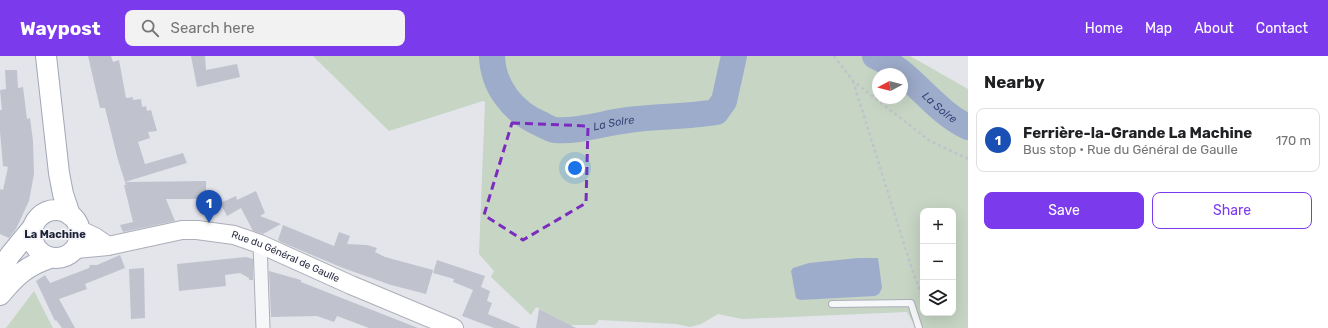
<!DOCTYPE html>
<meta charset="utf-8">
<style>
:root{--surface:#fff;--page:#f2f2f2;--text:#202124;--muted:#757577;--line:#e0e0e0;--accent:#7c3aed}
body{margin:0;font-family:Rubik,sans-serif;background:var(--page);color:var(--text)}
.controls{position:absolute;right:12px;bottom:12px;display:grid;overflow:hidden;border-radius:8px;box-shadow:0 4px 16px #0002}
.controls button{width:36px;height:36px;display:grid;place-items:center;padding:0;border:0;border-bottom:1px solid var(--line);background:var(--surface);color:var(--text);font:20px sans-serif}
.compass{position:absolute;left:872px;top:12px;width:36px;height:36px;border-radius:50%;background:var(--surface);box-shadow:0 4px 16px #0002;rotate:263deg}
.you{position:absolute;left:575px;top:112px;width:14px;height:14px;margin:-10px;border:3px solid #fff;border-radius:50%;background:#1a73e8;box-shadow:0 0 0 6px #1a73e833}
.badge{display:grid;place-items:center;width:26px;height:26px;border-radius:50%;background:var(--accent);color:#fff;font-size:13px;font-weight:700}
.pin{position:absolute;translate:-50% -33px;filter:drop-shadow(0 1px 2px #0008)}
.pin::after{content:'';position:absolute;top:21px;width:14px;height:12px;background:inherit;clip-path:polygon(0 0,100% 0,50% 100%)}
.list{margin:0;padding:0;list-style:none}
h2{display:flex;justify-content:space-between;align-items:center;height:52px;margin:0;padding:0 16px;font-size:17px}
h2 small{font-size:13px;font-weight:400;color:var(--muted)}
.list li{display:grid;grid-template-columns:26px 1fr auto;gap:12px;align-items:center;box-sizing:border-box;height:64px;margin:0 8px 8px;padding:0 8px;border:1px solid var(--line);border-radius:8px}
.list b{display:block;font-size:15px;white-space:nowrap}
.list p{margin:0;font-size:13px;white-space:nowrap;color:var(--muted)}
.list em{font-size:13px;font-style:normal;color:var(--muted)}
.actions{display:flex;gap:8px;padding:12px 16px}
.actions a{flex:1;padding:9px 0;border:1px solid var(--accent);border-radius:8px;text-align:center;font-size:14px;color:var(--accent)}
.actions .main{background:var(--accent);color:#fff}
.icon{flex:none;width:22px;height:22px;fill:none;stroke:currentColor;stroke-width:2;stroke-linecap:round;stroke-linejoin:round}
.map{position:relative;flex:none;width:968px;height:272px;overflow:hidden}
header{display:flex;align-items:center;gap:24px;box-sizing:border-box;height:56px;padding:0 20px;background:var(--accent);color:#fff}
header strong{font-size:19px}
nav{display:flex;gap:22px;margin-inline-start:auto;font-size:14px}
.search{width:280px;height:36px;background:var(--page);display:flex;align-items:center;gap:10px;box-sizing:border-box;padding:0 14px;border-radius:8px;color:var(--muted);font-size:15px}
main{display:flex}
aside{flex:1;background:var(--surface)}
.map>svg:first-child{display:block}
.green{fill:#c6d5c4;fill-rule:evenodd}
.water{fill:#9eaccb}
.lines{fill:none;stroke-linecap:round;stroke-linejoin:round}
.river{stroke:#9eaccb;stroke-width:26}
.building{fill:#c0c3ce}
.lane-casing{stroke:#acaeb9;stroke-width:8}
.street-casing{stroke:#acaeb9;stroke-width:15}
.secondary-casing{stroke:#acaeb9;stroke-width:20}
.primary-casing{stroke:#a2a7b7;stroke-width:22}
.path{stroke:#c1c3ca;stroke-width:2.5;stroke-dasharray:3 3;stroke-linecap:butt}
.lane{stroke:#f6f7f9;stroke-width:6}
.street{stroke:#f6f7f9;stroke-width:13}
.secondary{stroke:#fff;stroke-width:18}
.primary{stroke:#fff;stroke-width:20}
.marked{fill:none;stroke:#7b2cbf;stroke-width:3;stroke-dasharray:8 5;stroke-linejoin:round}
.labels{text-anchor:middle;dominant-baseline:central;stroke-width:3.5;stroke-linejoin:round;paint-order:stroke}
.street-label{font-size:10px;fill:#2b2f44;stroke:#f3f4f8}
.water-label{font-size:11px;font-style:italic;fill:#344778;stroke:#f3f4f8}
.neighbourhood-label{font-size:11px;font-weight:bold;fill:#1d2135;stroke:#f3f4f8}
</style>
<header>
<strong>Waypost</strong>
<div class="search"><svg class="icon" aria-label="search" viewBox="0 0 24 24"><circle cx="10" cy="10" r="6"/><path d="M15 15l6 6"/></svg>Search here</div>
<nav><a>Home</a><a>Map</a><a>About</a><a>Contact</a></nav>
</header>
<main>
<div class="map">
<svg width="968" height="272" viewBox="0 0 968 272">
<rect width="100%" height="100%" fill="#e3e5eb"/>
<!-- green -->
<path class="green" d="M313,0H910L968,33V272H916L907,256L742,263L718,258L701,268L690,271L676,268L599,264L595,269H570L536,251L531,259L491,221L494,215L479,198L485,46L483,45L389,75ZM878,18H902V42H878ZM923,155H953V257H923Z
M34,235L53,272H6Z"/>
<!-- water -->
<path class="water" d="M858,202H878L882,232L879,238L875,240L800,244L796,242L791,215L793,212L809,207Z"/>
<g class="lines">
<!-- river -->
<g class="river">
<path id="s1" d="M492,0C493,31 513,56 541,68C545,70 550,73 555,74C579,76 604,67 628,64C657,60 687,61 716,56L724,45L734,0"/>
<path id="s2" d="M875,0C912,16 932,54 968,71"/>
</g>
</g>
<!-- building -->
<path class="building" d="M88,0H111L113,6L119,4L126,42L133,41V44L141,43L142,51L146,50L147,55L151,54L157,75L148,76L150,82L138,86L145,108L183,97L187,107L125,126L118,104L105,52H100Z
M191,0H205L206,14L237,8L240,21L197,31Z
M5,14H17L18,32L23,31L27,63L30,62L33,85L34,118L29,145L16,173L9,182L0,178V133L3,134L8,111L3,110L0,75V54H2L0,34L6,33Z
M206,125V143H166L175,165L123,176L120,169L133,166L124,129H126L125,126Z
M256,135L265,157L260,160L281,168L263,178L253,175L241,152L227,160L220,147L236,140L237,144Z
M283,169L334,190L339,176L350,180L347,188L367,189L377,192L375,196L385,201L433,214L426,238L391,229L343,212L281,186L278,184Z
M120,199L125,212L85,228L87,233L59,243L75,272H62L56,264L55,265L36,225L45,219L50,227L89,212L90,209H97Z
M246,201L253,203V224H249V222L240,217L225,219L226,230L179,235L177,208Z
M437,204L485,220L481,231L490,235L487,245L492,247L488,258L521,272H494L462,260L473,234L453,226L454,223L433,217Z
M144,212L145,262L131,263L129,213Z
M269,215L301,224V226L418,272H369L337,260L334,266L317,260L271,261Z
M539,253L547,257L576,272H536Z"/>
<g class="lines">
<defs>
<path id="lane" d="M832,248L911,247L919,272"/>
<path id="street" d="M260,188L263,272"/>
<g id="secondary">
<path d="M80,174L95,181L108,190"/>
<path id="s3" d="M76,193L108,190L182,174H197L234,179L260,188L351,229L454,272"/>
</g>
<path id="primary" d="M46,0L59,117L63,138L70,159
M32 178a24 24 0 1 1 48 0a24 24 0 1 1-48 0Z
M0,216L10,199L33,171
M0,239C16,220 26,210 50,202"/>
</defs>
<!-- lane casing -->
<use href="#lane" class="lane-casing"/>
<!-- street casing -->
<use href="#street" class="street-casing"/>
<!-- secondary casing -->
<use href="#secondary" class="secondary-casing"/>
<!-- primary casing -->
<use href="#primary" class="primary-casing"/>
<!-- path -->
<path class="path" d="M834,0L853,25L930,85L968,103
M853,25L911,210L923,243"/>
<!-- lane -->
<use href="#lane" class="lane"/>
<!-- street -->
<use href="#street" class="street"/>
<!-- secondary -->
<use href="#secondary" class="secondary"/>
<!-- primary -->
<use href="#primary" class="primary"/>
</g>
<!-- marked area -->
<path class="marked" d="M512,67L588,70L586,147L523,184L484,159Z"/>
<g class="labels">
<!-- street labels -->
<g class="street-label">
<text stroke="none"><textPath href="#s3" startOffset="216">Rue du Général de Gaulle</textPath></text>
</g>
<!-- water labels -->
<g class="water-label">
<text stroke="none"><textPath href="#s2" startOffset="83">La Solre</textPath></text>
<text stroke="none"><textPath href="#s1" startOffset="163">La Solre</textPath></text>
</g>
<!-- neighbourhood labels -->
<g class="neighbourhood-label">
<text x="55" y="178">La Machine</text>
</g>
</g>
</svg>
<div class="controls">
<button>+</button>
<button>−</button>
<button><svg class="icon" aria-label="layers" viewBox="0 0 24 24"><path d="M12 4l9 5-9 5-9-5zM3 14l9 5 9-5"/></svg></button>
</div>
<svg class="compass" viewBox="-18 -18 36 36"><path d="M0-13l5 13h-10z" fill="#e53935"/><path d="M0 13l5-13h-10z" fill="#757577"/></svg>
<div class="you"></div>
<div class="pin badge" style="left:209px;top:167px;background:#1a4fb4">1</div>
</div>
<aside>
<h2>Nearby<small></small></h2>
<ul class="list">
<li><span class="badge" style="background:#1a4fb4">1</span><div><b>Ferrière-la-Grande La Machine</b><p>Bus stop · Rue du Général de Gaulle</p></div><em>170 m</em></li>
</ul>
<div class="actions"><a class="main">Save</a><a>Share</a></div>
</aside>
</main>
